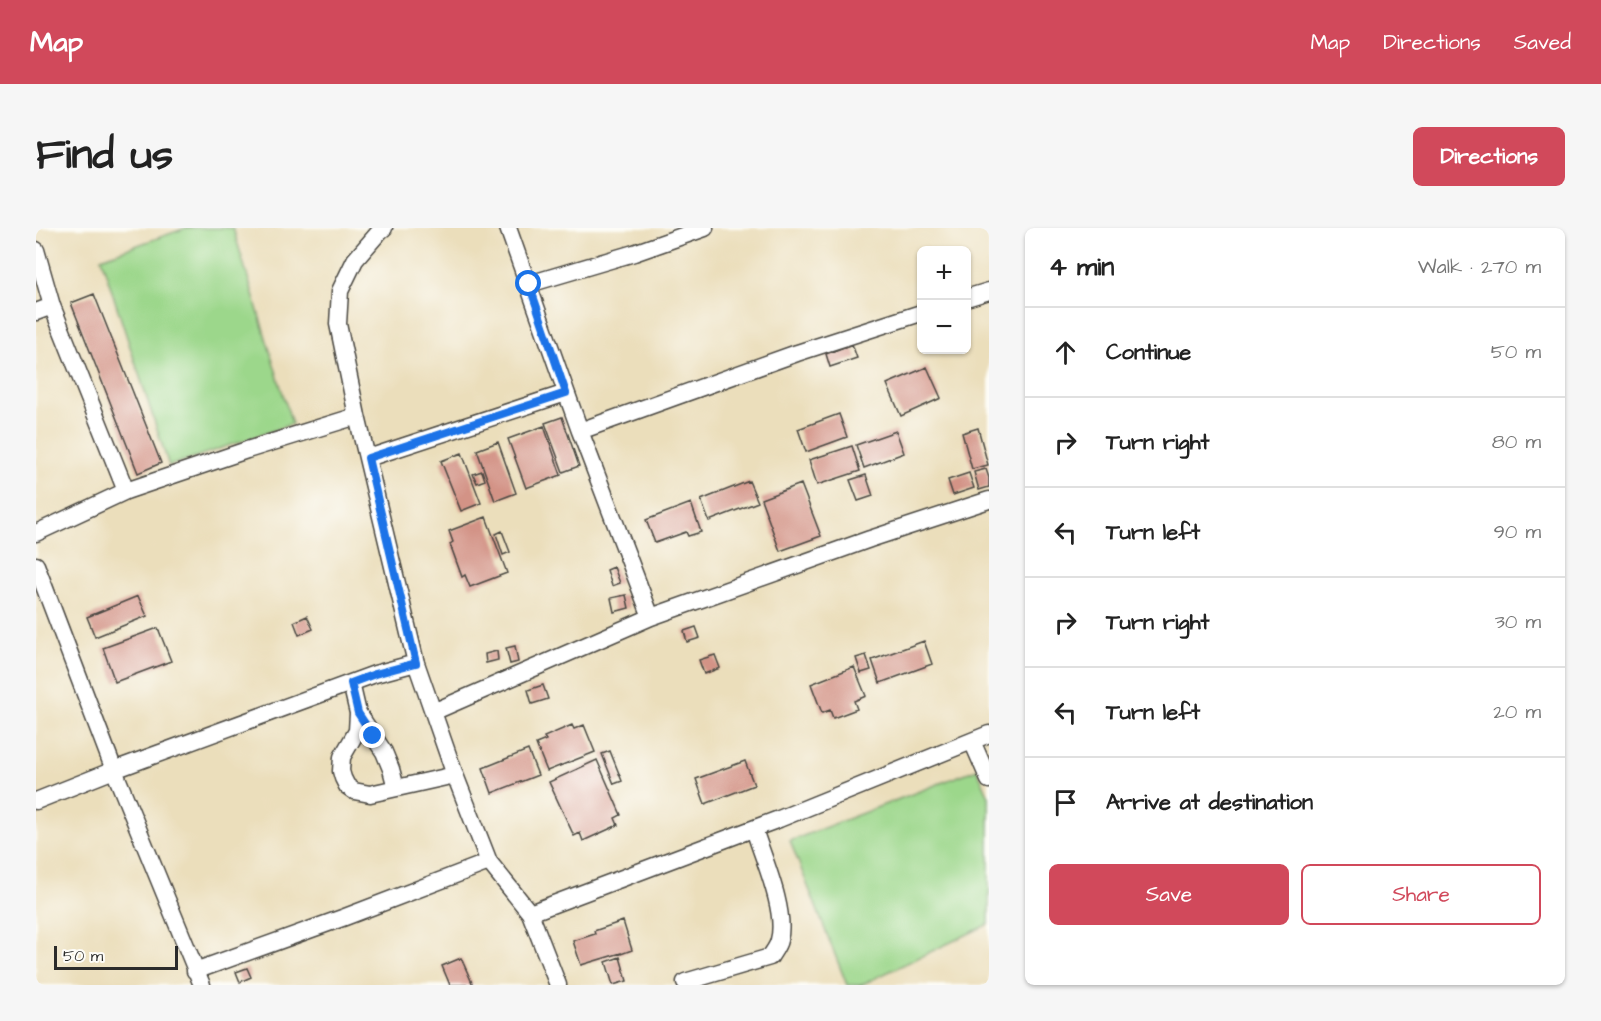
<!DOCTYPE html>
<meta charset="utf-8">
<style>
:root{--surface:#fff;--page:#f6f6f6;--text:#222;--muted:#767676;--line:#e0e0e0;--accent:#d1495b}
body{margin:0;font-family:"Architects Daughter",sans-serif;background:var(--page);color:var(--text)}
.controls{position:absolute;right:18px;top:18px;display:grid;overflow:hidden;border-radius:9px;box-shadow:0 2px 4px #0004}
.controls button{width:54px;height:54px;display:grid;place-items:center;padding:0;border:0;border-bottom:2px solid var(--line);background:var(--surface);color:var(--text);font:30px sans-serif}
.scale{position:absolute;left:18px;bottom:15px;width:124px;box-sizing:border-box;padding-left:6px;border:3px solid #2b2b2b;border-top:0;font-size:16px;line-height:21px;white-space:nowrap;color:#2b2b2b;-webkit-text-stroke:4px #fdfcf7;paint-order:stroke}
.stop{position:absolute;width:18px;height:18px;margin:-14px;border:4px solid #1a73e8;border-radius:50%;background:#fff}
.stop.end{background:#1a73e8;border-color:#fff;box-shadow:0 2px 6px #0008}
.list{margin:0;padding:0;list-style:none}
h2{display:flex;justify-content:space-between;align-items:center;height:78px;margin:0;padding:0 24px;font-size:26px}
h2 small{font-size:20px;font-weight:400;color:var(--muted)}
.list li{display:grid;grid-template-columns:39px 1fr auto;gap:18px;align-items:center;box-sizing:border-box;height:90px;padding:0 24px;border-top:2px solid var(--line)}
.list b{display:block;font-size:22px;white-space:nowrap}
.list em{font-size:20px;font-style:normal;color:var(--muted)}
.actions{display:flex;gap:12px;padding:18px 24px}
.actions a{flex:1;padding:14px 0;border:2px solid var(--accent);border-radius:9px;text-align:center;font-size:21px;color:var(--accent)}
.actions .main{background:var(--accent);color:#fff}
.icon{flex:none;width:33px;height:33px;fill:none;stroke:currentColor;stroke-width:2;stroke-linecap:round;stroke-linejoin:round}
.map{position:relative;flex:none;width:953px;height:757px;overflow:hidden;border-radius:9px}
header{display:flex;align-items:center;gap:36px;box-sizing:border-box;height:84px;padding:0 30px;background:var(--accent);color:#fff}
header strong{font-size:28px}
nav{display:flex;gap:33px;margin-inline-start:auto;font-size:21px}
.intro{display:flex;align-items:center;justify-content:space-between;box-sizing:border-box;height:144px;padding:0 36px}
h1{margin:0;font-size:42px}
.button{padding:15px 27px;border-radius:9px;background:var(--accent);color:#fff;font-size:21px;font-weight:700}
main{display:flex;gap:36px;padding:0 36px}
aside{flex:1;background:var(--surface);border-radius:9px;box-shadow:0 2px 4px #0004}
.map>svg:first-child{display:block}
.green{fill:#9cd78b;stroke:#64815b;stroke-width:1.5}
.building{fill:#d39386}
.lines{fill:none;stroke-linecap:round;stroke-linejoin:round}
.minor-casing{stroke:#484641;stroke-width:19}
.minor{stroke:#fff;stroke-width:16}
.route{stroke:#1a73e8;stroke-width:8}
</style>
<header>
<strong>Map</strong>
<nav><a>Map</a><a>Directions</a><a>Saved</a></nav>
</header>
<div class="intro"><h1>Find us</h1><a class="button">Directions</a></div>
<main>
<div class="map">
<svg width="953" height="757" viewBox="0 0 953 757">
<rect width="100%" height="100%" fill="#fdfcf7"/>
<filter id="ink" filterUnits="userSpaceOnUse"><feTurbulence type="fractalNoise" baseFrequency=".0167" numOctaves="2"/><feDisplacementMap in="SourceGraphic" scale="12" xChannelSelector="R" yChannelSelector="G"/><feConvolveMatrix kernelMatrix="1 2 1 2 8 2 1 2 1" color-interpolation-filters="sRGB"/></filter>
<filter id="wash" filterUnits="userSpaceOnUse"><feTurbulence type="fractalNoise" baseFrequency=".008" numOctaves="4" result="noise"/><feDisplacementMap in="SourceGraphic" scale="24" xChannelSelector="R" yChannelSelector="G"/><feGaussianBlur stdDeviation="1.35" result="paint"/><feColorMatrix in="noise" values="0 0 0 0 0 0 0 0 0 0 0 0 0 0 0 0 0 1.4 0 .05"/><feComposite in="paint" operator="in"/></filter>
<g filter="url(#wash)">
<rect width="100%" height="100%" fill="#ebdebb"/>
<!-- green -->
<path class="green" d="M150,0H197L256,196L133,238L65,30Z
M941,541L953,569V696L825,757H811L754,613Z"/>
<g id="blocks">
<!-- building -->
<path class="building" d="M58,66L125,235L102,245L35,75Z
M816,116L821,130L794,139L790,126Z
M891,139L905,170L865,188L851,156Z
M803,186L811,209L770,224L762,201Z
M526,189L543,238L527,244L509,195Z
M508,198L525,247L490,260L472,211Z
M942,200L952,237L936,241L926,205Z
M860,203L868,225L828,240L820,217Z
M462,214L480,265L459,273L441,222Z
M816,218L824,243L781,257L773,232Z
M426,225L445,275L425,283L405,233Z
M950,241L953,250V259L943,262L938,244Z
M446,243L449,252L441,255L437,246Z
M933,245L938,260L917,267L912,252Z
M830,247L837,268L822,273L814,252Z
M713,253L722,274L673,293L665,272Z
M765,256L785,308L744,323L725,271Z
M655,275L665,304L652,308L650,304L619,315L610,292Z
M450,289L471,345L434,359L429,347L426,349L414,316L417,314L413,303Z
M466,303L474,324L467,327L460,306Z
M578,339L584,355L576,358L571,342Z
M590,367L593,380L578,384L575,370Z
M102,368L111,388L59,409L51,389Z
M271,388L277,401L263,407L258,394Z
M660,399L664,410L651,414L648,403Z
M122,400L135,433L79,454L67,420Z
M888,413L896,436L844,455L836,432Z
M479,418L482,434L474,436L470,420Z
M461,423L462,432L450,435L449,426Z
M679,427L684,440L668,446L663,432Z
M830,427L835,442L825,445L820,430Z
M818,439L830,468L818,473L821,481L797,490L794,482L786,485L775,456Z
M507,457L512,471L496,476L492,462Z
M536,497L538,501L548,497L559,524L511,543L500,516L510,512L508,509Z
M492,522L502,547L456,565L447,540Z
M574,523L586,553L578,556L566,526Z
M561,532L585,587L579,590L582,597L547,613L544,605L538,608L513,554Z
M709,533L718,557L669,576L660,551Z
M587,693L596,722L585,726V725L545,737L537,713L559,706L558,703Z
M584,729L591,753L577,757L570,734Z
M425,730L437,757H414L406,738Z
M211,740L215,749L204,754L200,744Z"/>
</g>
</g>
<g filter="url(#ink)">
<use href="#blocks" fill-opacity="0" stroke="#484641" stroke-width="1.5"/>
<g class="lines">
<defs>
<path id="minor" d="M348,0L344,3L319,32L304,63L302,96L321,188L380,435L419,547L453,634L494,685L522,757
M472,0L544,203L615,389
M0,22L16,78L90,263
M493,56L598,25L669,0
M930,70L953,63
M0,84L16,78
M544,203L761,125L885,85
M332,230L530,165
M0,305L90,263L211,222L321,188
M0,337L78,542L166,757
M315,455L322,485L321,503L306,529L305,543L307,550L311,558L318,563L334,566L419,547
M397,484L615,389L834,311L953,272
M322,485L348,524L355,541L360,560
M936,513L953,552
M0,573L78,542L339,446L380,435
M494,685L743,591L953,506
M159,743L309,689L453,634
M649,754L734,729C737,724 742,718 743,712C751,683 727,630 718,601"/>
</defs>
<!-- minor casing -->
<use href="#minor" class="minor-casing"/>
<!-- minor -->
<use href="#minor" class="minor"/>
</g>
</g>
<g class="lines" filter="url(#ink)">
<!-- route -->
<path class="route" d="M337,508L322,485L315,455L339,446L380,435L332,230L530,165L493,56"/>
</g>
</svg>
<div class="controls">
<button>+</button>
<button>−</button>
</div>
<div class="scale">50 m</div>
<div class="stop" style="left:493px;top:56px"></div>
<div class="stop end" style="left:337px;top:508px"></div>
</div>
<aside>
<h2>4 min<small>Walk · 270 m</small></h2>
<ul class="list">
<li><svg class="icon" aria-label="ahead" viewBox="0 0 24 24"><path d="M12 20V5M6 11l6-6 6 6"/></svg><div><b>Continue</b></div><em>50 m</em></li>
<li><svg class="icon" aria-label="right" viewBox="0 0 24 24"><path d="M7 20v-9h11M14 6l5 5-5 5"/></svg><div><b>Turn right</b></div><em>80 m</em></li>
<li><svg class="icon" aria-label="left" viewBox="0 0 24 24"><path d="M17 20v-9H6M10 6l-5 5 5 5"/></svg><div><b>Turn left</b></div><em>90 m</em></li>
<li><svg class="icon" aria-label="right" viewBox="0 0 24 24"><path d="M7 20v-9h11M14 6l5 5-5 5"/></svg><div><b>Turn right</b></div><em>30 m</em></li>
<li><svg class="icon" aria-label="left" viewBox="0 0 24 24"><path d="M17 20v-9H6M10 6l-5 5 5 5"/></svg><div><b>Turn left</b></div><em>20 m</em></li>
<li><svg class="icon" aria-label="arrive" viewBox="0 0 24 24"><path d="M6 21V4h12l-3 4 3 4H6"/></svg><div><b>Arrive at destination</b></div></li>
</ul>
<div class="actions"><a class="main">Save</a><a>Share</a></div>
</aside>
</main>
